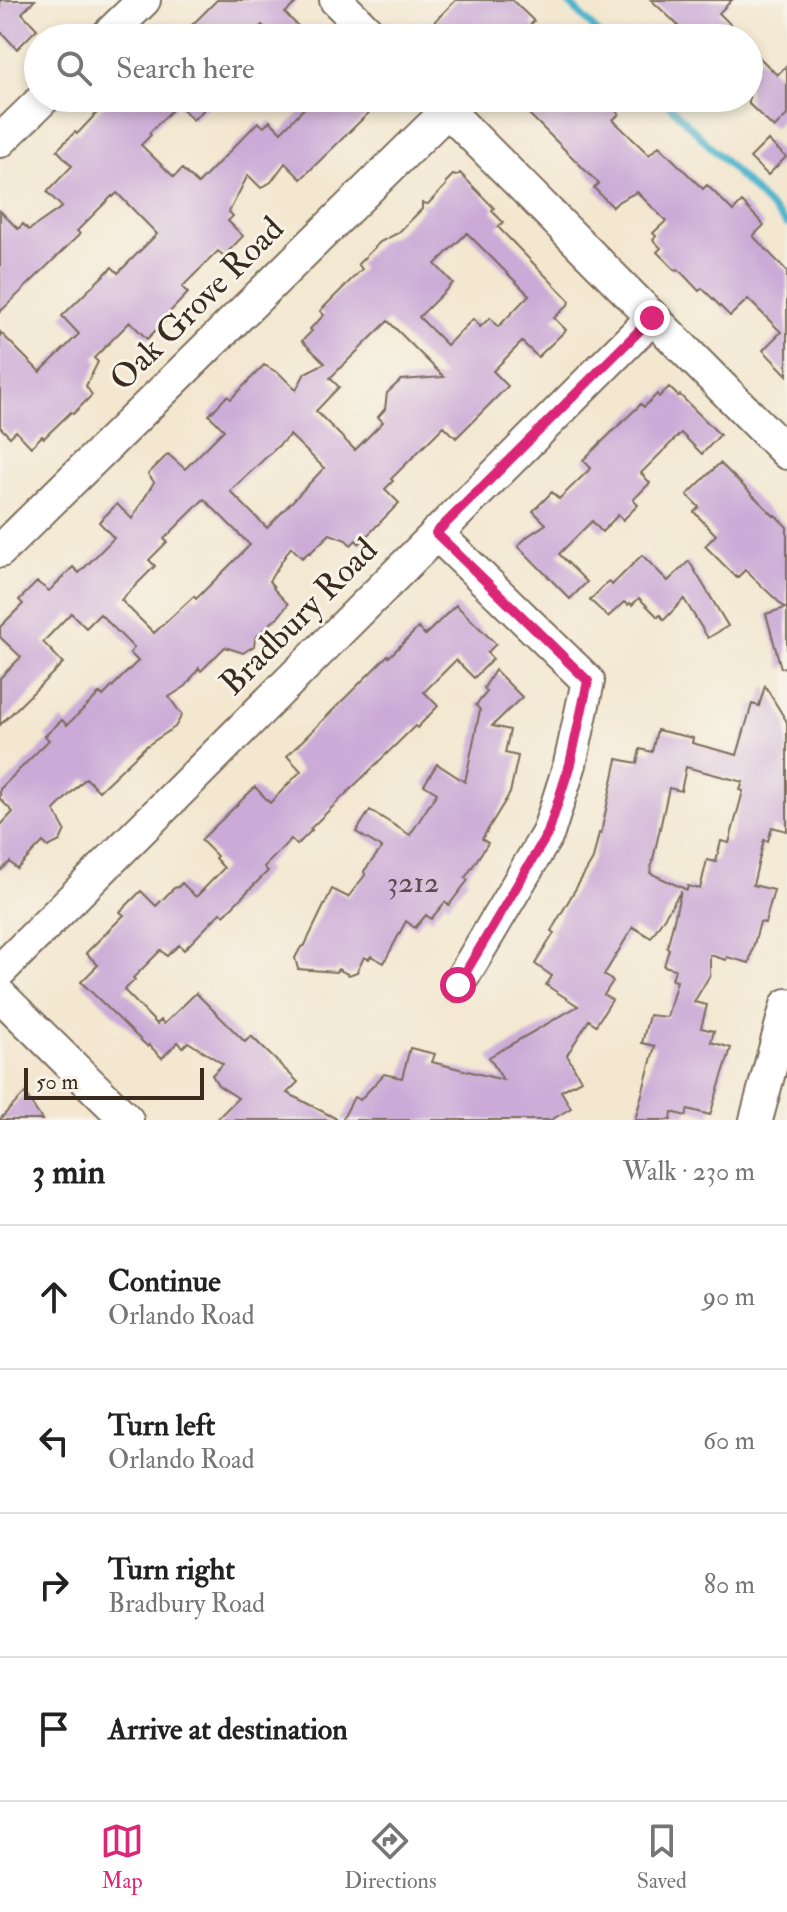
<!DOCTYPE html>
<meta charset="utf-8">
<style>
:root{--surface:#fff;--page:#f6f6f6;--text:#222;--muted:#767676;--line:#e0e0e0;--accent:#db2777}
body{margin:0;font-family:"IM FELL Double Pica",serif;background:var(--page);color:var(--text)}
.scale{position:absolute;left:24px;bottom:20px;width:180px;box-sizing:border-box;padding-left:8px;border:4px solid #3b2a1e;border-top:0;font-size:22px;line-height:28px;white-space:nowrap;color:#3b2a1e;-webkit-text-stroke:6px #f7f3e8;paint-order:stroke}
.stop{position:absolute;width:24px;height:24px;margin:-18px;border:6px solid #db2777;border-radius:50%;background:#fff}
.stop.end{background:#db2777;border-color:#fff;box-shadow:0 2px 8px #0008}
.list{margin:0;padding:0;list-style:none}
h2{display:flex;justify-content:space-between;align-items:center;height:104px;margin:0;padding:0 32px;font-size:34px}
h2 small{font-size:26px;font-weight:400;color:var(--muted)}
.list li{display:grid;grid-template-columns:52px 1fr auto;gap:24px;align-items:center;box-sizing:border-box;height:144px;padding:0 32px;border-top:2px solid var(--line)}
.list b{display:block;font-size:30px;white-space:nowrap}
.list p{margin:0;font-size:26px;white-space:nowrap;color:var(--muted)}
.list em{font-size:26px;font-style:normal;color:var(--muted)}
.icon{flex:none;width:44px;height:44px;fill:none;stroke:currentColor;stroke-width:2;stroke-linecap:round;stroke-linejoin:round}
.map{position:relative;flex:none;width:787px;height:1120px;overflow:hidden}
.search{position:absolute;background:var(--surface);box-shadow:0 4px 12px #0003;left:24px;right:24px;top:24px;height:88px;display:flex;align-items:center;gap:20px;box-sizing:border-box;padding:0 28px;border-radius:44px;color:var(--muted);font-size:30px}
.sheet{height:680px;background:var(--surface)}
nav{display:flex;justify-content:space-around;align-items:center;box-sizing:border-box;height:112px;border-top:2px solid var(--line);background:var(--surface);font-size:22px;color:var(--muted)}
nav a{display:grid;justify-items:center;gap:4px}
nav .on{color:var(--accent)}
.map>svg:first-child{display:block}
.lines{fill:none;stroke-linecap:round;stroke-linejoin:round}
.stream{stroke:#50b5ce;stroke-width:7}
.building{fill:#cbaad7;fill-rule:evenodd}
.minor-casing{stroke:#7b6c5c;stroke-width:36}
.minor{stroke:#fff;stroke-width:32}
.route{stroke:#db2777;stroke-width:10}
.labels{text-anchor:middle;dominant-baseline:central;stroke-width:6;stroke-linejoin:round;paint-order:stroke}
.number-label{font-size:30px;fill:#5f4a4c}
.street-label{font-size:34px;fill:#3b2a1e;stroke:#f7f3e8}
</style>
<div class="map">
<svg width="787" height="1120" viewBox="0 0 787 1120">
<rect width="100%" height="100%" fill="#f7f3e8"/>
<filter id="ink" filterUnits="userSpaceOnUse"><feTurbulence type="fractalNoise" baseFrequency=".0125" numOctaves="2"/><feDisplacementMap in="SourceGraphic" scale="16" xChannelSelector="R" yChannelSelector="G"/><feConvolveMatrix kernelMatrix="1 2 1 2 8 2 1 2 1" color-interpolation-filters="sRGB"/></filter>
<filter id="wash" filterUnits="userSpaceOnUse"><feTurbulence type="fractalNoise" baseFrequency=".006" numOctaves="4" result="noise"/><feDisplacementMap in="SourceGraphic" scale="32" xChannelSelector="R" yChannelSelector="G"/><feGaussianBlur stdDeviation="1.8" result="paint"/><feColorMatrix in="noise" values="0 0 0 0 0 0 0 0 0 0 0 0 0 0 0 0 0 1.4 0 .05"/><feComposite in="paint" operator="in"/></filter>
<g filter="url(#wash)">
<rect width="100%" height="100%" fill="#f3e7d0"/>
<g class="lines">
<!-- stream -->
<path class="stream" d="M566,0L603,38
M662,98L787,224"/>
</g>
<g id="blocks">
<!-- building -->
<path class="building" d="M0,0H35L22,13L37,29L17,49L2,33L0,35Z
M217,0H299L285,13L310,38H274L262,25L249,38H179Z
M456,0H512L534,21L531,24L545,38H451L434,22Z
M651,0H732L719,13L744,38H665L678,25Z
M749,47L777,75L787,65V115L774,128L749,104Z
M111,98H216L193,120L178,104L149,133L151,135L141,145L174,177L182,169L198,184L258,122L264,127L270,121L281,132L314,98H384L301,179L285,163L271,182L261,188L248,175L229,212L233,216L228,221L243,236L224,256L218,251L182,287L188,293L163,319L165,321L147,339L130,322L94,358L98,362L86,386L92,395L73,414L71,412L44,438L42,436L31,447L16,431L10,437L0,427V332L40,372L79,334L62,316L112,267L118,273L157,234L117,193L113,197L112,196L77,231L80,234L0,312V211L18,229L23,224L29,230L62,207L47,192L72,166L57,150L75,132L77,134Z
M513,98H607L617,108L615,110L619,114L613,120L649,155L659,146L703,189L707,185L733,211L742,202L764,225L753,236L787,271V375L763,350L781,332L748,299L730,316L702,288L699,291L678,269L676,271L657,252L661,248L653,240L656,236L653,233L666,221L637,192L619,201L613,207L594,188L599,184Z
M768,140L786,157L768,175L750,158Z
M460,173L494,208L492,211L503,222L498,227L570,301L569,304L554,318L566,330L538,357L522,342L493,371L508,386L456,438L444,426L391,479L393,481L385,489L399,503L359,544L356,540L351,545L346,540L330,534L310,553L309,552L302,558L291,547L269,581L274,587L273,588L288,604L280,615L255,638L254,646L243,653L225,647L201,671L199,668L186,686L169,697L182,715L175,727L145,747L99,791L86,778L54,810L65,830L60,841L48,847L43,842L17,869L10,862L0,871V826L13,812L0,799V789L49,740L45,736L62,720L67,725L100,693L103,696L138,661L130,653L134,648L100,614L86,628L71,613L43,642L63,663L0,725V678L21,657L0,637V627L23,604L19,600L37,582L49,591L73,567L79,573L114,538L99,522L117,504L132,519L154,482L148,474L168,454L185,469L224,430L209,415L227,396L231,399L264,365L280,374L296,390L305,373L325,363L302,341L312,331L310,329L324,315L320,311L362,269L358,264L380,242L398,233L422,209V203L428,204L446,185V182L453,175L456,176ZM467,233L529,295L498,327L490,318L480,327L473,319L447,345L419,317L453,283L435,264ZM388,321L444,377L401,380L387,393L385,409L378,417L383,422L355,450L316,411L339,387L330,378ZM290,435L324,468L267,528L230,491ZM204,499L250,545L196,599L194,596L154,633L121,600L155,566L149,560L167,542L164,539Z
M669,387L678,396L680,395L720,435L702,454L681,433L641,473L650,483L633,500L638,505L623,520L618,515L602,532L592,521L559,554L587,582L570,599L518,546L528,536L546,524L533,511L552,492L559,499L591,468L583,460L641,404L644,407L657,394L659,397Z
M720,463L774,516L775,515L787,527V667L781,668L766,614L785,608L745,570L737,578L705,546L716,535L694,512L699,507L687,495Z
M642,555L668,581L689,561L728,626L708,638L684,599L664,620L660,615L658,617L639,598L632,605L630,603L628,605L624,602L608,617L590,600L609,581L612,585Z
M456,605L496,644L487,653L493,659L474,678L456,660L424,692L438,706L417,728L415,726L310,829L312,830L297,845L291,839L264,867L268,871L224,915L221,912L184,950L179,945L167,956L161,950L133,978L135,980L124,990L157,1024L161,1020L164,1024L196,993L245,1042L251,1036L298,1082L287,1093L339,1120H216L238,1098L218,1085L212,1075L223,1064L188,1042L183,1047L178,1042L162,1058L149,1045L148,1047L81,982L98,965L86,953L124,915L120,912L141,891L156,906L174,888L178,887L182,883L196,897L224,868L215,858L217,856L201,840L255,787L270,803L301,771L287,756L388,655L389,657L418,628L425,635Z
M495,670L522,697L492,726L510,730L505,753L518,756L510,793L482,839L488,843L465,878L468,880L449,905L445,902L431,919L426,915L415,928L406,921L384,963L371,956L369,959L364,957L357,972L349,975L338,969L336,972L298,969L295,958L301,947L305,945L332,889L348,897L365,875L364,871L382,848L356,832L370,810L410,835L437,793L424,785L437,764L465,782L480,710L476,705L487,692L484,688Z
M765,686L787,722V831L772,827L768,841L764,840L753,885L774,890L765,923L760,922L749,963L727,957L726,960L710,955V975L694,1002L707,1005L701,1028L714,1031L711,1042L731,1048L710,1115L688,1109L686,1116L672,1112L671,1120H635L655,1046L642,1043L649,1015L667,1017L677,981L672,980L675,969L664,966L669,949L667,948L681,891L651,938L633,927L604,975L613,981L604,995L612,1000L596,1025L589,1020L567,1055L581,1080L561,1091L571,1108L551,1120H342L354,1097L360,1100L384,1074L402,1078L410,1048L435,1054L432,1062L503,1080L489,1057L578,1006L546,985L552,976L535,964L554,933L551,931L593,859L599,833H601L617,759L637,763L640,749L652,752L657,730L693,738L692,743L737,755L752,704L759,706ZM686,767L743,782L740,790L743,791L729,843L721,841L716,862L707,860L700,889L688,886L687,890L650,873L669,788L681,791Z
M25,1093L42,1120H0V1119Z"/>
</g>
</g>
<g filter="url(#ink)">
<use href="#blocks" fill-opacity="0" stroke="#7b6c5c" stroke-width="2"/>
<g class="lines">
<defs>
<path id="minor" d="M336,0L374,38
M105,38L144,0
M435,98L787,453
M0,141L44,98
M436,533L588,681L570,764L548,833L458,985
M0,551L448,110
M0,971L652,318
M0,995L127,1120
M756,1120L787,1005"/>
</defs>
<!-- minor casing -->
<use href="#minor" class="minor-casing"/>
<!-- minor -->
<use href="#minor" class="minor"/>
</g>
</g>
<g class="lines" filter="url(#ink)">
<!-- route -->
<path class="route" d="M458,985L548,833L570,764L588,681L436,533L652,318"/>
</g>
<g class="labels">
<!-- number labels -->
<g class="number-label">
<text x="413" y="882">3212</text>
</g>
<!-- street labels -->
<g class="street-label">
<text transform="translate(197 304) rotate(-45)">Oak Grove Road</text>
<text transform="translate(299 617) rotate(-45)">Bradbury Road</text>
</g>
</g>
</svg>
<div class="scale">50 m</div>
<div class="stop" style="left:458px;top:985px"></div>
<div class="stop end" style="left:652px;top:318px"></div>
<div class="search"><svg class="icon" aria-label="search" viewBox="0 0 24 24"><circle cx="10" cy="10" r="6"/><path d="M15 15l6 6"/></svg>Search here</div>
</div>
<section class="sheet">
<h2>3 min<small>Walk · 230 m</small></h2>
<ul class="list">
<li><svg class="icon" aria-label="ahead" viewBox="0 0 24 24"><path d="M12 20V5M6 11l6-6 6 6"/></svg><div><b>Continue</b><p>Orlando Road</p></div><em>90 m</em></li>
<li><svg class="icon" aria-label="left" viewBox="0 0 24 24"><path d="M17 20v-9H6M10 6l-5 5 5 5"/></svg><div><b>Turn left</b><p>Orlando Road</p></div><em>60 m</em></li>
<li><svg class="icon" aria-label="right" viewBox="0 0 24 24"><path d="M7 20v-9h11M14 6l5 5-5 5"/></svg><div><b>Turn right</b><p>Bradbury Road</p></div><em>80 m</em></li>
<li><svg class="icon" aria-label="arrive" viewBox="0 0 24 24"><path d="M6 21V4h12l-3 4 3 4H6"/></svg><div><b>Arrive at destination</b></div></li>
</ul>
</section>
<nav>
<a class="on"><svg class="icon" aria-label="map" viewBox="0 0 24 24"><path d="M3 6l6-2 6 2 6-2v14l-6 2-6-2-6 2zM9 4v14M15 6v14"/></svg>Map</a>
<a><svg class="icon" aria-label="directions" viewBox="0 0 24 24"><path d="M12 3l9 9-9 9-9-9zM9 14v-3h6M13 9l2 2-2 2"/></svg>Directions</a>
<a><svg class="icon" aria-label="saved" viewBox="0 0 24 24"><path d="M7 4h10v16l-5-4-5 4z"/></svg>Saved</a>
</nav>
